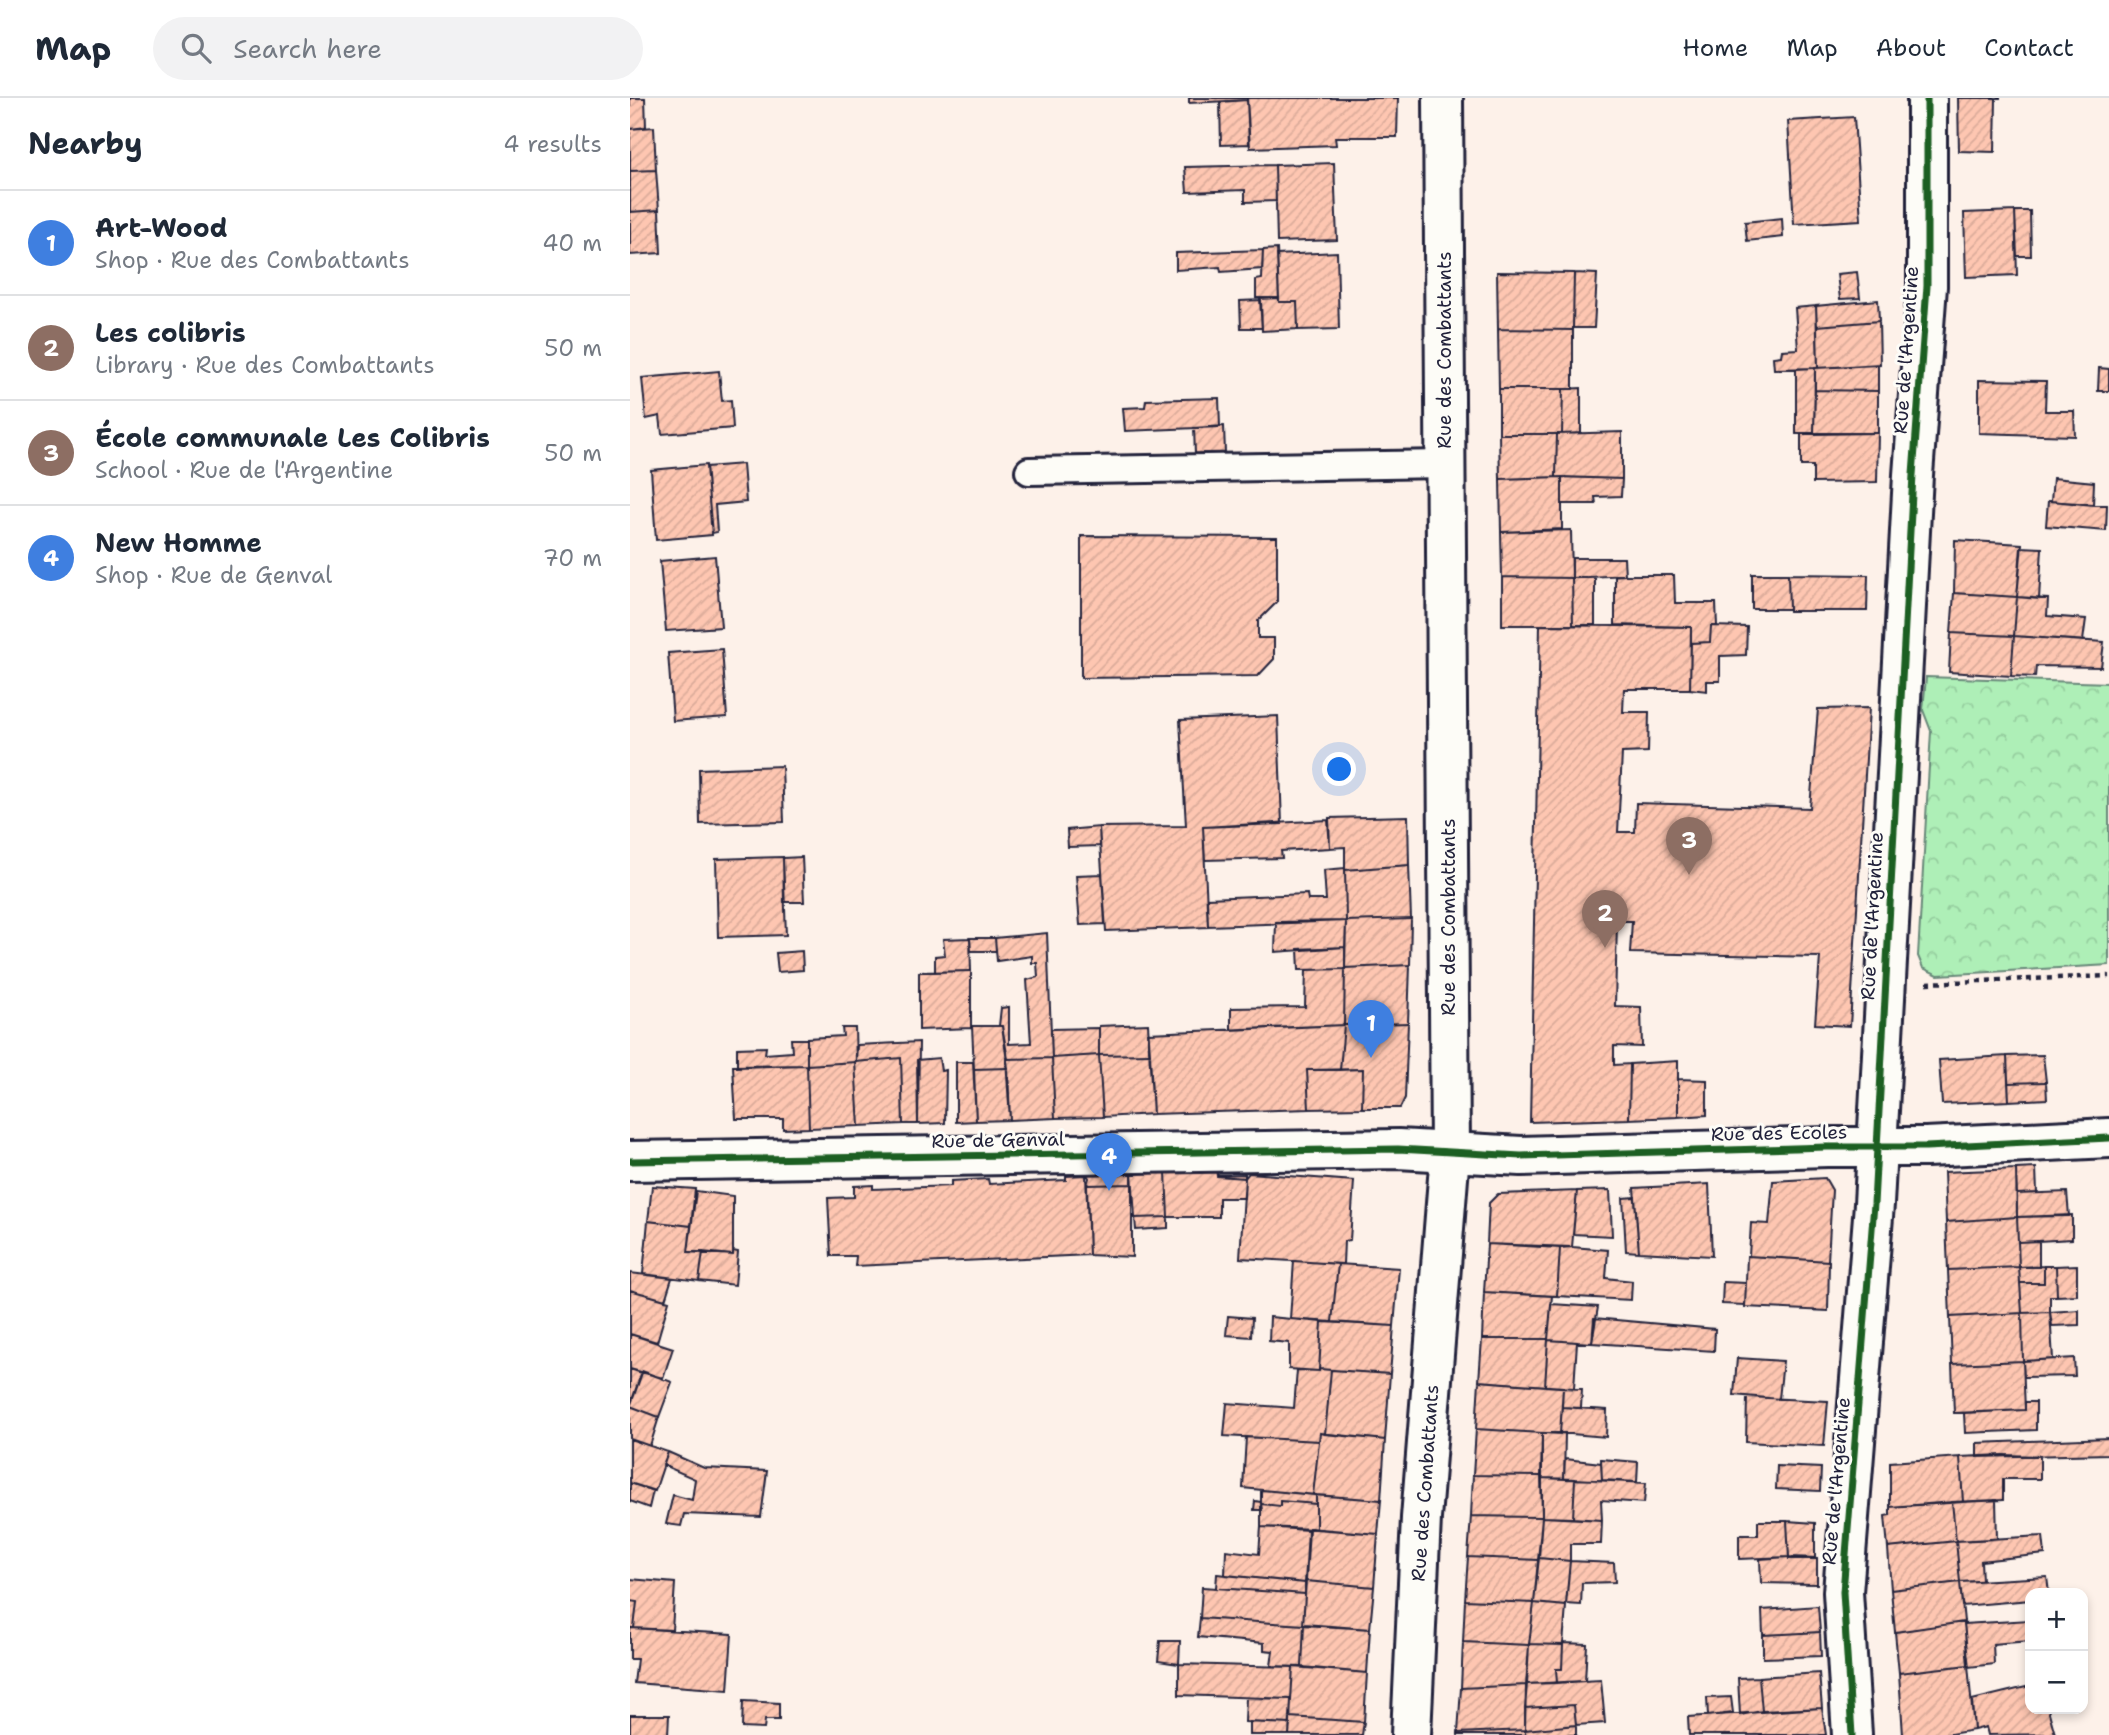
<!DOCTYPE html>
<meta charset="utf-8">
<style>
:root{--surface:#fff;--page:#f2f2f3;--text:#1f2937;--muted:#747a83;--line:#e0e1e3;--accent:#2563eb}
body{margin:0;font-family:"Shantell Sans",sans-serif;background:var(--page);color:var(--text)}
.controls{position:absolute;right:21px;bottom:21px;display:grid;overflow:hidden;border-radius:14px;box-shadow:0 4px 10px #0003}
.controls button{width:63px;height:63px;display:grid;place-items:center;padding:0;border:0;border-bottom:2px solid var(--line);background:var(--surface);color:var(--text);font:35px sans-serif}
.you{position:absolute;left:710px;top:672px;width:24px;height:24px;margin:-18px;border:5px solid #fff;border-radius:50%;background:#1a73e8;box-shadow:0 0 0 10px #1a73e833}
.badge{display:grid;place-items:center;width:46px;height:46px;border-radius:50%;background:var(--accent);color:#fff;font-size:23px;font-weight:700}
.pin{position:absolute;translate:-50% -58px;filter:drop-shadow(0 2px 4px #0008)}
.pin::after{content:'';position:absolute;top:37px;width:24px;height:21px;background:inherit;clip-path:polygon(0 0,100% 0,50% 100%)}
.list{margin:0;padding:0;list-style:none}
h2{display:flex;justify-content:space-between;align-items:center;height:91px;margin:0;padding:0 28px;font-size:30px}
h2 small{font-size:23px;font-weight:400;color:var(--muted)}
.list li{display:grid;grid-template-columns:46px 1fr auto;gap:21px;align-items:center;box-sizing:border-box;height:105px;padding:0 28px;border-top:2px solid var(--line)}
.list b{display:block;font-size:26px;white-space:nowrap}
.list p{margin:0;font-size:23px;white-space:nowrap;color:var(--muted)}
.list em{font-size:23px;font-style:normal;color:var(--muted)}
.icon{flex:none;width:38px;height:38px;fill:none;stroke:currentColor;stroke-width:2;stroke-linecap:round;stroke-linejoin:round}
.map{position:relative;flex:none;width:1479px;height:1637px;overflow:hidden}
header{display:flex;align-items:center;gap:42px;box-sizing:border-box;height:98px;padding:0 35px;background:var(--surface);border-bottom:2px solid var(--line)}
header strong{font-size:33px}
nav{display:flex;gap:38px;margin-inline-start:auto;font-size:24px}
.search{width:490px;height:63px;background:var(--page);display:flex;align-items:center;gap:18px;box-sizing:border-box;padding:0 24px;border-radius:38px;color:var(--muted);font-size:26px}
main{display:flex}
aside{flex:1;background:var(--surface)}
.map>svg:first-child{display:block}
.forest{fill:url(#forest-crowns);stroke:#688879;stroke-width:2}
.building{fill:url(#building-hatch);stroke:#22223b;stroke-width:2}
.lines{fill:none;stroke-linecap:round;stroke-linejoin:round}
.service-casing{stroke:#22223b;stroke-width:32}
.minor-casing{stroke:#22223b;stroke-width:44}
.secondary-casing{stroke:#22223b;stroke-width:44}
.path{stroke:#22223b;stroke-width:4.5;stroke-dasharray:5 5;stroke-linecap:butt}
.service{stroke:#fdfcf7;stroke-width:26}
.minor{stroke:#fdfcf7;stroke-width:38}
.secondary{stroke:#fdfcf7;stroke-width:38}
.cycleway-casing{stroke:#fdfcf7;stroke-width:11}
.cycleway{stroke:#1b5e20;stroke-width:7}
.labels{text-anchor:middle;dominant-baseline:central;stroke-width:6;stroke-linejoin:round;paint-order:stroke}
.street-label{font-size:19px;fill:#22223b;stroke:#fdfcf7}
</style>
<header>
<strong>Map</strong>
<div class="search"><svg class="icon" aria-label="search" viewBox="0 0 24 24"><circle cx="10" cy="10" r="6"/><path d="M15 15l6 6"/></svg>Search here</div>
<nav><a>Home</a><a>Map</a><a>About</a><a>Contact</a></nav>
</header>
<main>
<aside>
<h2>Nearby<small>4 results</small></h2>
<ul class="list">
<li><span class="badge" style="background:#3f7fe0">1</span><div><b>Art-Wood</b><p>Shop · Rue des Combattants</p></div><em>40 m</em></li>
<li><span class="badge" style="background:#8d6e63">2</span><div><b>Les colibris</b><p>Library · Rue des Combattants</p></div><em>50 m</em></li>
<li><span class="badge" style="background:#8d6e63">3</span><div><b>École communale Les Colibris</b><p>School · Rue de l'Argentine</p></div><em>50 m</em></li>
<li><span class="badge" style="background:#3f7fe0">4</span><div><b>New Homme</b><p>Shop · Rue de Genval</p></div><em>70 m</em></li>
</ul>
</aside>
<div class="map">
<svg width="1479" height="1637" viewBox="0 0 1479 1637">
<defs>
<pattern id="forest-crowns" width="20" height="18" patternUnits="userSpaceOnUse" patternTransform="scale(1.75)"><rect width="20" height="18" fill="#aeefb7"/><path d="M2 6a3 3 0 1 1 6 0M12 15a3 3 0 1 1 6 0" fill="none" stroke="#95cd9e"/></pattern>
<pattern id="building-hatch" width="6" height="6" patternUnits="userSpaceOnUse" patternTransform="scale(1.75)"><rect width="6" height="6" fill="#fec6b1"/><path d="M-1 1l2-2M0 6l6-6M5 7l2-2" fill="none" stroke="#d9aa99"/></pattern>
</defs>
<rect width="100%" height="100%" fill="#fdf1e9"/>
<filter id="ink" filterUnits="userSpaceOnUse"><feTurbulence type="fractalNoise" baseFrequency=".0143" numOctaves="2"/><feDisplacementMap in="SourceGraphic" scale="14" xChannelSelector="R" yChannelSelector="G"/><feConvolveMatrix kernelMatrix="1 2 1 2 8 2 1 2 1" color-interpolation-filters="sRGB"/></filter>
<g filter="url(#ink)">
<!-- forest -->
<path class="forest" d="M1296,579L1479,585V867L1308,877L1293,870L1288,858L1301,633L1293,612Z"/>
<!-- building -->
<path class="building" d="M0,0H15L16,29L0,31Z
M559,0H617V2L559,5Z
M617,0H768L767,39H705L706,47L620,50Z
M1328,0H1371H1366L1365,54L1329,53Z
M617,2L619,46L591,47L590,4Z
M1224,19L1231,122L1164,126L1158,23Z
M24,29L26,72L0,73V31Z
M704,65L707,142L647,144L645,67Z
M645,67L646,103L615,104V92L557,94L555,69Z
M26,72L29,112L0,114V73Z
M29,112L31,155L0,157V114Z
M1385,113L1387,177L1336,179L1334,115Z
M1385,113H1400L1401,158H1387Z
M1152,120L1153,139L1117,143L1115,124Z
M647,151L649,200H626V182L632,181L633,152Z
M633,152L632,171L591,174L590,169L546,172V155Z
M707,154L709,231L668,232L667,204H649L647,157Z
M867,174L944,175L943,232L868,231Z
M1227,174L1230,200L1210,201L1207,176Z
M944,175L967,176L964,230H943Z
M649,200V204H667L668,231L632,233L630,201Z
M631,202L632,230H611L610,203Z
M1248,202L1249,223L1187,228L1186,208Z
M1186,208L1188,270L1144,271L1143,259L1151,258L1152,252L1168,251L1165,210Z
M1249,223L1250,266L1188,270L1187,228Z
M868,231L943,232V291H869Z
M1248,267V293L1185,292V270Z
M1185,270L1184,336H1166V271Z
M1469,270L1479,271V293H1468Z
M89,273L92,303L101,302L103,330L32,336L30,318L16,321L12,280Z
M1349,282L1416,283L1415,313H1444L1445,338L1349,335Z
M951,290V335L932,336L933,291Z
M869,291H933L932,336H869Z
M1185,292L1248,293V335L1184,336Z
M589,300L590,329L495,333L493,310L515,309L516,302Z
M594,328L595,355L565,356L564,330Z
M992,334V381L926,379L927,336Z
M1171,335H1248L1247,384L1183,385V368H1171Z
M869,336H927L926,379L870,381Z
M113,366L116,404L85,407L87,434L82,435L76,369Z
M76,367L82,437L26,442L21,372Z
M932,379V431L871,434L870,381Z
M932,379L992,381L991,398L965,399L966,406H932Z
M1423,380L1464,384L1463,407L1421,403Z
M1418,403L1477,407L1476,433L1416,428Z
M941,432L942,480L872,479L871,434Z
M451,438L647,439V504L628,523V540H644V561L628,578L451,580Z
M1325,442L1392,446L1387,499L1324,495Z
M1391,449L1412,450L1409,501L1387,499Z
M85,458L91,529L36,533L30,463Z
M942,460H994L995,477L942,480Z
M1122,476H1158L1159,511H1122Z
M1158,476L1238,477L1237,513H1159Z
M985,477H1044L1045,505H1086L1087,528H1081L1080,544L1061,545V529L985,527Z
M872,479L942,480L943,527H872Z
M942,480H965V527H943Z
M1324,495L1387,499L1384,538L1321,535Z
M1387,499L1418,501L1417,518L1456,521L1453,543L1384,538Z
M910,527L1061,529L1060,591H994L993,614H1019L1018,654L992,655L988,734H1005L1006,705L1180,710L1188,611L1239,610L1220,928L1185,926L1190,859L1000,855L1002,823H987L985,908L1011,909L1012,949L984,948V967L1000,966L999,1021L900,1024Z
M1081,528L1117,529L1116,557L1090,558V583H1077V593L1060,591L1061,545L1080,544Z
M1321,535L1384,538L1381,578L1319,574Z
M1384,538L1474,544L1471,569L1406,568L1405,579L1381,578Z
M92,551L97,619L43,623L38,555Z
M648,618L652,726L573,729L578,829L476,833L469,729L556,728L550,622Z
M152,668L154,724L70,726L69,671Z
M778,718L779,767L715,772V749L700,750L699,720Z
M698,722L700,750L651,753L652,760L575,762L573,729Z
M469,729L470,748L438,749L437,732Z
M153,759L156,837L88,839L86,761Z
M172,759L174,804H154L153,760Z
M779,767L781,821L716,823L715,772Z
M715,770L716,823L578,828L577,800L677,796L678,802H696L694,772Z
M472,776L475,826L450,827L446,777Z
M781,821L780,867L715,870L716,823Z
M716,823L715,849L645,854L646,824Z
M417,835L422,960L378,961L372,928H369L371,910L379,909V946L401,945L397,882L408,879L407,865H402V858L367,863L365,840Z
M340,840L341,873L305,874V858L315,857L313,841Z
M340,840H365L366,853H341Z
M715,849V871L669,872L668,851Z
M172,853L173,872L148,874L146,855Z
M780,867L778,925L714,927L715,870Z
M715,871L714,927L601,932V910L675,909L676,872Z
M341,873V930L289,932V874Z
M778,925L775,1000L770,1010H732L733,971L710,972L714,927Z
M518,926L520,956L469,957V928Z
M714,927L710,972H677L679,1011L523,1016L518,935Z
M342,928H372L378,970L344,971Z
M212,930H225L226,964L177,967V940L213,938Z
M469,930V957L422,960L421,931Z
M161,941H177V967L107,969V950L136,949L135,956L162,954Z
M289,944L288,1026H273L271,960L226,964L227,947Z
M520,956L523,1016L473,1019L469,957Z
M469,957L473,1019L425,1020L422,960Z
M1413,957L1416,984L1378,985L1377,958Z
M1377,958L1379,1003L1312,1006L1309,962Z
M271,960L273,1026L229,1028L225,964Z
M309,960L311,973L316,972L315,1025L288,1026L287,962Z
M422,960L425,1020L380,1022L376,961Z
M1048,963V1019L999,1021L1000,966Z
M225,964L229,1028L179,1030L177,967Z
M326,964H343L346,1023L326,1024Z
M177,967L179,1030L153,1031V1021H106L103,968Z
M378,970L380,1022L346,1023L344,971Z
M733,971L732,1010L679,1011L677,972Z
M1048,981L1077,982V1017L1048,1019Z
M1416,984L1417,1001L1379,1003L1378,985Z
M586,1070L588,1077L615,1076V1080L587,1078L586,1072L536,1074L538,1119L505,1120L502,1074Z
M1406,1070L1407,1095L1387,1096L1386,1071Z
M1386,1071L1387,1119L1316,1124L1314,1074Z
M586,1072L587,1078L615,1080L614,1100H589V1119H538L536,1074Z
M502,1074V1086L457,1087L459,1080L456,1075Z
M619,1075L724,1083L720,1142L714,1143L713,1166L610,1160L615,1080Z
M456,1077L459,1157L225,1168L226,1158H201L198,1100L224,1099V1088L243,1087V1091L321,1088V1083L358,1081L359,1086L436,1082V1078Z
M1195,1080L1202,1092L1198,1163L1119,1158L1121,1125L1139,1126L1143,1083Z
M502,1086V1159L459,1157L457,1087Z
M1079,1086L1082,1158L1009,1154L1004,1090Z
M22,1088L65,1091L61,1128L18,1123Z
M980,1092L982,1138L943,1136L947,1093Z
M66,1093L103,1098V1157L58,1154Z
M947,1093L942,1149L857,1146L859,1105L868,1096Z
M1437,1094L1439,1118L1387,1119V1096Z
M1005,1099L1009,1154L996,1153L993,1100Z
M1442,1117V1141L1388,1144L1387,1119Z
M538,1119V1130L506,1132L505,1120Z
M1387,1119L1389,1169L1318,1172L1316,1124Z
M18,1123L61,1128L58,1154H73L69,1183L13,1176Z
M1409,1143V1169H1389L1388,1144Z
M857,1146L930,1150L927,1198L854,1194Z
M942,1149L978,1152L976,1180L1002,1183L1001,1202L927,1198L930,1150Z
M103,1153L108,1154L105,1187L69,1183L73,1154L103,1157Z
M1117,1158L1199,1163L1198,1213L1115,1209Z
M664,1163L708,1166L702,1224L660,1221Z
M708,1166L769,1170L764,1228L702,1224Z
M1447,1167V1197L1427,1198L1426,1168Z
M1414,1168H1426L1427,1198H1420V1214L1392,1215L1390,1185H1414Z
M1414,1168V1185H1390L1389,1169Z
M1389,1169L1392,1215L1320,1219L1318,1172Z
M0,1175L42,1180L35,1202L0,1192Z
M1093,1184L1116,1185L1115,1207L1092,1206Z
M0,1192L39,1203L27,1244L0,1236Z
M854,1194L922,1198L918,1241H852Z
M921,1206L968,1209L962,1245L918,1242Z
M1449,1212V1227L1422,1228L1420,1214Z
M1420,1214L1423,1261L1393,1263L1392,1215Z
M1392,1215L1393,1263L1322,1266L1320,1219Z
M598,1218L622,1220L621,1239L596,1237Z
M640,1219L692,1224L689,1273L659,1271V1245L639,1243Z
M964,1220L1085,1231L1084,1253L962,1245Z
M692,1224L764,1228L760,1276L689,1271Z
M0,1236L43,1250L33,1280L0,1271Z
M852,1241H918L915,1288L849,1283Z
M918,1242L947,1244L944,1290L915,1288Z
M1107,1260L1153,1263L1149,1301L1104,1297Z
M1444,1260L1445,1278L1394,1279L1393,1263Z
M1393,1263L1395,1312L1324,1315L1322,1266Z
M0,1271L12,1275L0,1309Z
M689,1271L701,1272L695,1336L690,1335L689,1343L594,1338L597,1305L664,1310L667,1272L689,1273Z
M701,1272L760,1276L755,1342L695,1336Z
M12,1273L42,1284L29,1319L0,1308Z
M849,1283L933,1289L930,1336L846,1331Z
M933,1290L952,1291L951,1310L932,1309Z
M1117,1299L1198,1303L1194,1348L1116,1344Z
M1395,1304H1406V1332L1335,1335L1334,1315L1395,1312Z
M0,1308L29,1319L20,1348L0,1341Z
M932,1309L977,1312L976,1339L930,1335Z
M846,1331L912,1335L911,1378L843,1377Z
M690,1335L755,1342L751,1402L683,1397Z
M912,1335H935L934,1381L912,1380Z
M616,1339L689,1343L683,1397L613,1390Z
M1479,1340V1356L1347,1359V1345Z
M0,1341L38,1354L25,1393L0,1385Z
M38,1354L74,1370L137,1373L131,1419L54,1416L51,1428L36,1426L43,1397L62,1402L65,1381L33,1367Z
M1373,1357L1410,1358V1381H1373V1402L1333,1404L1330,1359Z
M1330,1359L1333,1404L1260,1409V1364Z
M935,1361L971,1365L972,1382L934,1381Z
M971,1361L1008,1364L1007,1384L972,1382Z
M1147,1368L1191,1370L1190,1393L1146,1391Z
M843,1377L911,1378L912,1419L841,1418Z
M912,1380L945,1381L943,1420L912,1419Z
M945,1381L1016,1385L1014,1405L971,1402L972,1422L943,1420Z
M0,1385L23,1393L19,1410L0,1403Z
M631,1392L686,1397V1406L650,1403V1408L631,1406L632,1412H624L625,1403L631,1404Z
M686,1397L751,1402L748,1436L686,1431Z
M1366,1402L1367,1441L1326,1443L1322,1404Z
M650,1403L686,1406V1431L631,1429V1406L650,1408Z
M1322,1404L1326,1443L1258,1450L1255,1418L1260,1417V1409Z
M841,1418L912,1419L908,1462L838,1459Z
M912,1419L972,1422L971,1446H940V1463L909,1460Z
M1128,1423H1157L1159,1459L1109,1461V1437H1128Z
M1157,1423L1185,1425V1461H1159Z
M631,1429L678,1432L675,1485L595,1477L596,1452L629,1456Z
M679,1430L748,1436L744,1489L676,1483Z
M1413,1438L1415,1456L1351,1463L1352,1483L1330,1484L1326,1443Z
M1326,1443L1330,1484L1261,1492L1258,1450Z
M838,1459L908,1462L904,1505L835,1502Z
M1159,1459L1187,1460V1486L1131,1485L1130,1461Z
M909,1460L940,1463L936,1508L904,1505Z
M940,1463L984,1465L985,1484L952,1485L951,1507L936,1506Z
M587,1476L675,1485V1496L586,1490Z
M1417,1479L1419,1495H1400V1502L1332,1508L1330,1484Z
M0,1481L45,1485L42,1532L4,1530L7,1504L0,1503Z
M676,1483L744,1489L740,1531L673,1527Z
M1330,1484L1334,1524L1265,1534L1261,1492Z
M572,1489L675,1496L673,1527L570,1520Z
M835,1502L904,1505L899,1547L833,1544Z
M0,1503L7,1504L4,1530H0Z
M904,1505L936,1508L933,1547L899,1546Z
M1188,1508L1190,1534L1133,1537L1132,1512Z
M570,1520L674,1527L672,1569L641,1568L643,1553L634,1552V1545L568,1539Z
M1400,1522V1543L1363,1546L1364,1566L1339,1569L1334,1526Z
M1334,1524L1338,1567L1269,1575L1265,1534Z
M674,1526L740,1531L737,1575L672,1569Z
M0,1530L102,1536L98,1592L4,1585L7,1561H0Z
M1190,1534L1191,1558L1133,1560V1537Z
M530,1543H550L549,1566L528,1563Z
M833,1544L899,1547L896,1587L831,1590Z
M933,1545L957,1546L955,1583L927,1585L926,1571H932Z
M899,1546L933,1547L932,1571H926L927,1585L897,1586Z
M549,1566L663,1569L661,1601L549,1597Z
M1338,1567L1344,1632L1315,1637H1273L1269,1575Z
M663,1569L737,1575L734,1624L660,1619Z
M1189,1575L1192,1610L1132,1613L1129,1579Z
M1129,1579L1132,1613L1110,1617L1108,1580Z
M971,1582L975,1625L946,1627L944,1607L895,1610L897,1586Z
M896,1587L895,1632L828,1635L831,1590Z
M1400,1588V1611H1418L1425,1636L1358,1637L1356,1629L1344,1632L1342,1602Z
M1101,1599L1103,1615L1078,1618L1077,1600Z
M616,1600L661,1601L660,1626L615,1624Z
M113,1603L149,1605V1622H135L134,1631L112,1630Z
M944,1607L946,1627L895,1632V1610Z
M1192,1610L1196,1637H1059L1058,1619Z
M0,1617H39L38,1637H0Z
M660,1619L734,1624L732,1637H659Z
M620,1624L660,1626L659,1637H620Z
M946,1627V1637H895V1632Z
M895,1632V1637H828V1635Z"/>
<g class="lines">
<defs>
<path id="service" d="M399,373L815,366"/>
<path id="minor" d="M0,1063L768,1051L891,1058L1197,1049H1296L1479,1040
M1222,1637L1213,1494L1244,1106L1283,377L1297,188V0"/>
<path id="secondary" d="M781,1637L791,1420L820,1055L813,0"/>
</defs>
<!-- service casing -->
<use href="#service" class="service-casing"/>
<!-- minor casing -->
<use href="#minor" class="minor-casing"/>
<!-- secondary casing -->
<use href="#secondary" class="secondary-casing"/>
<!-- path -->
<path class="path" d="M1297,885L1479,878"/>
<!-- service -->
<use href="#service" class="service"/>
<!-- minor -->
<use href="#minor" class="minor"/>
<!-- secondary -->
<use href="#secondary" class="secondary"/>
<defs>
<path id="cycleway" d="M0,1063L768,1051L891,1058L1197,1049H1296L1479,1040
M1222,1637L1213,1494L1244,1106L1283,377L1297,188V0"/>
</defs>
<!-- cycleway casing -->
<use href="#cycleway" class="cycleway-casing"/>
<!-- cycleway -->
<use href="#cycleway" class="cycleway"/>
</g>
</g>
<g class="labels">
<!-- street labels -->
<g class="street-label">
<text transform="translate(814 252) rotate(-90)">Rue des Combattants</text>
<text transform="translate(1276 252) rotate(-86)">Rue de l'Argentine</text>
<text transform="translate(1242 818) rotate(-87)">Rue de l'Argentine</text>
<text transform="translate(818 819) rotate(-90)">Rue des Combattants</text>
<text transform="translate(1149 1035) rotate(-1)">Rue des Ecoles</text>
<text transform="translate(368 1042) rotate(-1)">Rue de Genval</text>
<text transform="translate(1206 1383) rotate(-85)">Rue de l'Argentine</text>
<text transform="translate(795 1385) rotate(-86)">Rue des Combattants</text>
</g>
</g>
</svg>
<div class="controls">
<button>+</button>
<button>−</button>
</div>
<div class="you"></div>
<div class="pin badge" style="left:741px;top:960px;background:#3f7fe0">1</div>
<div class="pin badge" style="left:975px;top:850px;background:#8d6e63">2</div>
<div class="pin badge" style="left:1059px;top:777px;background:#8d6e63">3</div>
<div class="pin badge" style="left:479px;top:1093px;background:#3f7fe0">4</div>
</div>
</main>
